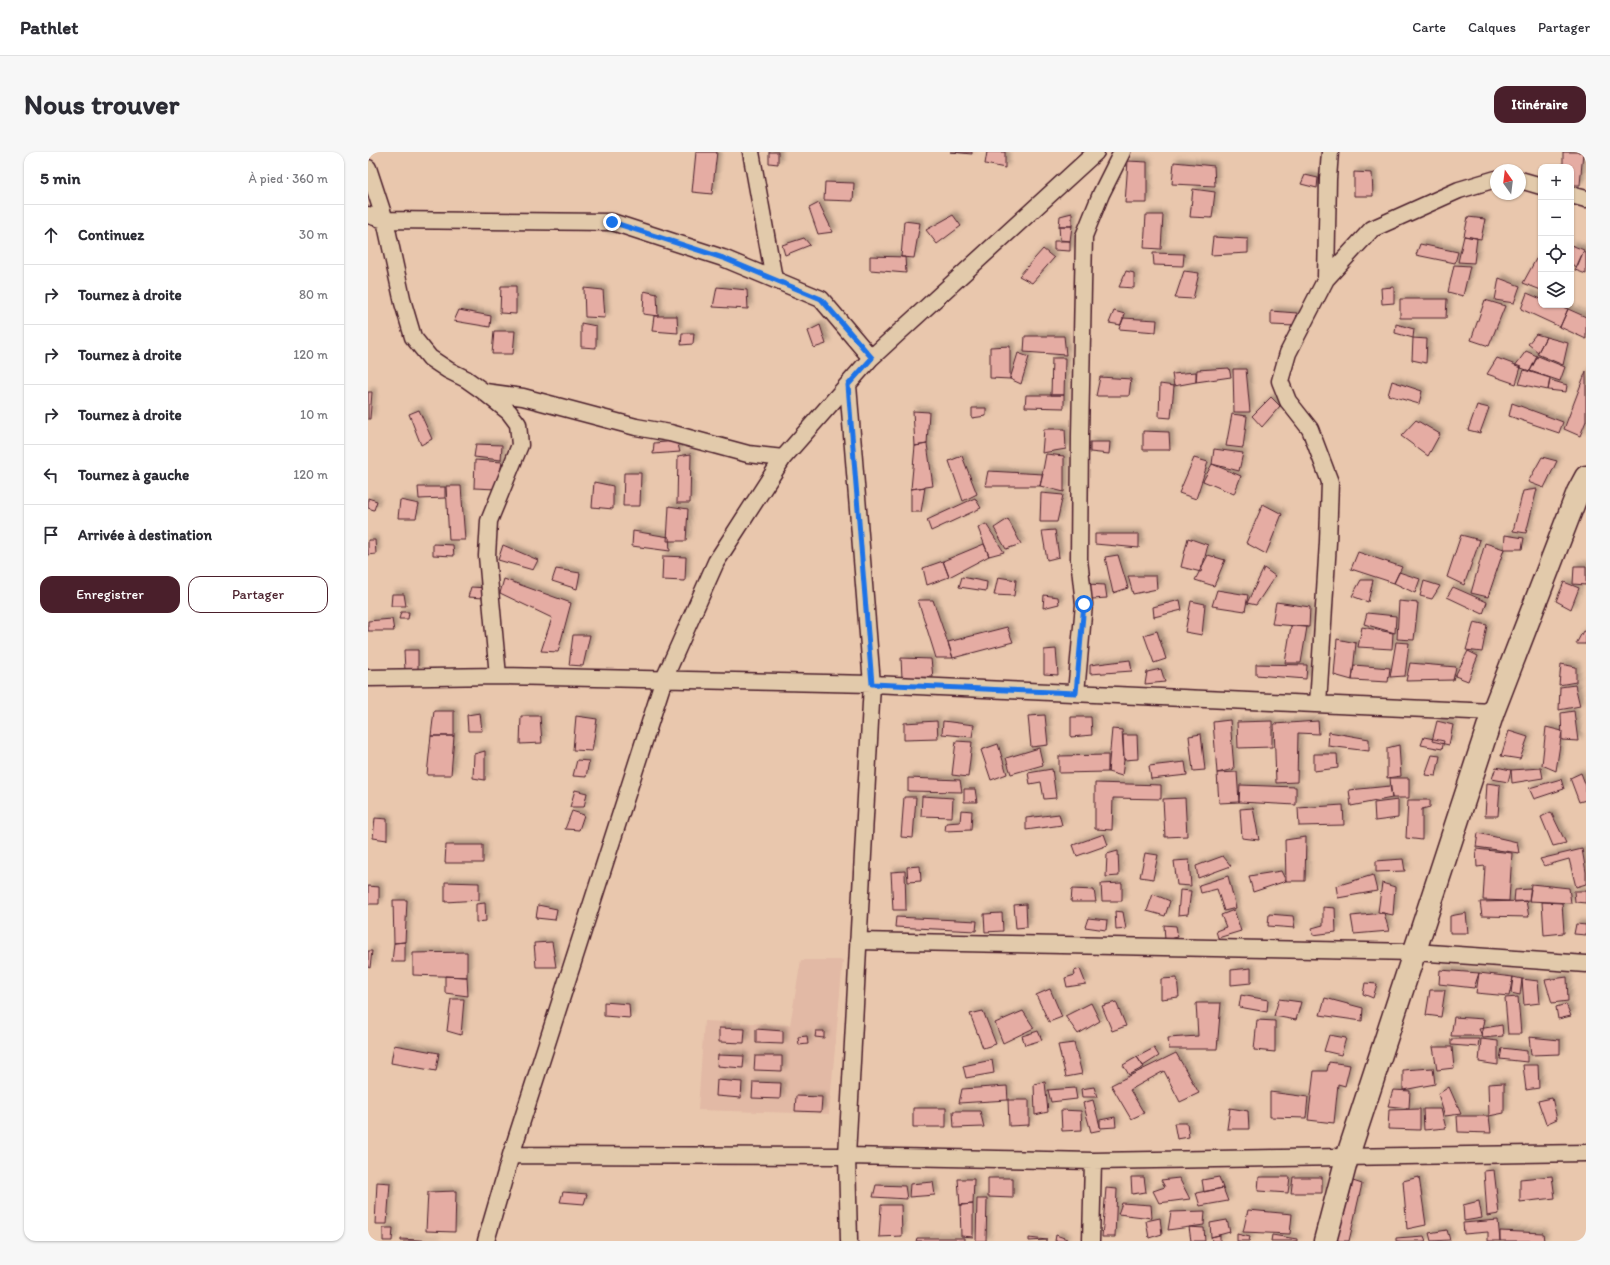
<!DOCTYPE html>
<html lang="fr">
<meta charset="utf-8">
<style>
:root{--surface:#fff;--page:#f7f7f7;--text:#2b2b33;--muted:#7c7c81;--line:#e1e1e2;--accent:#4a1f2b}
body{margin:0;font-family:Itim,sans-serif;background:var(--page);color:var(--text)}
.controls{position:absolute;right:12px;top:12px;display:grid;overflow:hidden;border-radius:8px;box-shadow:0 1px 3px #0004}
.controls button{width:36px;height:36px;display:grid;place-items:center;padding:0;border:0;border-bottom:1px solid var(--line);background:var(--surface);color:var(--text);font:20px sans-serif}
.compass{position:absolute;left:1122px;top:12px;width:36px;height:36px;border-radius:50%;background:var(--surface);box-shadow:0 1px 3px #0004;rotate:346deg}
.stop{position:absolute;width:12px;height:12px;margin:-9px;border:3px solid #1a73e8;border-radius:50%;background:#fff}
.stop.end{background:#1a73e8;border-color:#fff;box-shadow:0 1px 4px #0008}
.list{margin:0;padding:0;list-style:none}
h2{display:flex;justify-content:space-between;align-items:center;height:52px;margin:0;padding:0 16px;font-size:17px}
h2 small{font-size:13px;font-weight:400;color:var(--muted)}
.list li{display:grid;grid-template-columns:26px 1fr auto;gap:12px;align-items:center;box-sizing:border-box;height:60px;padding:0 16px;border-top:1px solid var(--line)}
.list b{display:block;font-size:15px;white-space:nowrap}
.list em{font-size:13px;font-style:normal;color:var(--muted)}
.actions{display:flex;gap:8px;padding:12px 16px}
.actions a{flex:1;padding:9px 0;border:1px solid var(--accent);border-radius:12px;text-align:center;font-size:14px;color:var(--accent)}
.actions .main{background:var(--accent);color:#fff}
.icon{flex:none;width:22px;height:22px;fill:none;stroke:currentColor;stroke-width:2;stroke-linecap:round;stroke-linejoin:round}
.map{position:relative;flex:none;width:1218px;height:1089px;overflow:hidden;border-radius:12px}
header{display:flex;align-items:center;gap:24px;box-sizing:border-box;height:56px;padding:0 20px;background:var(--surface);border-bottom:1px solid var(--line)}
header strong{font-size:19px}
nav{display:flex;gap:22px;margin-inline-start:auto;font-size:14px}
.intro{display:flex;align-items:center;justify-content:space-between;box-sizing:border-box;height:96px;padding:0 24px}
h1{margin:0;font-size:28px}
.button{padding:10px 18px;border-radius:12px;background:var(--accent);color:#fff;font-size:14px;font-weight:700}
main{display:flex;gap:24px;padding:0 24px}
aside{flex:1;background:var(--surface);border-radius:12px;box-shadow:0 1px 3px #0004}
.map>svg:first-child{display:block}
.built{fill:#e2b9a5}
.building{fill:#e5aca3;stroke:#4a1f2b;filter:url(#shadow)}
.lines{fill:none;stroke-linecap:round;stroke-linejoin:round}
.street-casing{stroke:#4a1f2b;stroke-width:19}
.secondary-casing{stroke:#4a1f2b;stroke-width:25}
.street{stroke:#e2caab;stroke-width:16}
.secondary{stroke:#e2caab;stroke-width:22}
.route{stroke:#1a73e8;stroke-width:5}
</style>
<header>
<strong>Pathlet</strong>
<nav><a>Carte</a><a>Calques</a><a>Partager</a></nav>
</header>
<div class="intro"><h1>Nous trouver</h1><a class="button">Itinéraire</a></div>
<main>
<aside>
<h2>5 min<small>À pied · 360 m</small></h2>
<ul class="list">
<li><svg class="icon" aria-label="ahead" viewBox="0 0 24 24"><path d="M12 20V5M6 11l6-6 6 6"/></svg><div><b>Continuez</b></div><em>30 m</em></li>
<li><svg class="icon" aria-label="right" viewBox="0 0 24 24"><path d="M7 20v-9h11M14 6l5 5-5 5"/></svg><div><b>Tournez à droite</b></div><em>80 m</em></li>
<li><svg class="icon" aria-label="right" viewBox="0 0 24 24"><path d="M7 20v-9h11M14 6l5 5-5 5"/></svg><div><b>Tournez à droite</b></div><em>120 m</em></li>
<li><svg class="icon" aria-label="right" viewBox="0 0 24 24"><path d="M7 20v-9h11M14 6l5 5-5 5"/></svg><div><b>Tournez à droite</b></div><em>10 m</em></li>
<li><svg class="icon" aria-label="left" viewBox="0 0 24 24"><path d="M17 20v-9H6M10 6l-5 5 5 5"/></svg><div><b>Tournez à gauche</b></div><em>120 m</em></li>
<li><svg class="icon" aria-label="arrive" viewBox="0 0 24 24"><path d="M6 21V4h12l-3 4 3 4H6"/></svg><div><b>Arrivée à destination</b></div></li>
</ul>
<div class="actions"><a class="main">Enregistrer</a><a>Partager</a></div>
</aside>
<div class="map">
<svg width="1218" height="1089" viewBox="0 0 1218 1089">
<defs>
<filter id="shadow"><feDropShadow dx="3.5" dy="-3.5" stdDeviation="2" flood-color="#0004"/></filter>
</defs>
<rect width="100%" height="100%" fill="#e9c7ad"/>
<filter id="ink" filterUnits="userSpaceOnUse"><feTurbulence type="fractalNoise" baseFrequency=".025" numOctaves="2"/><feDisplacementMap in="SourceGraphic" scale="8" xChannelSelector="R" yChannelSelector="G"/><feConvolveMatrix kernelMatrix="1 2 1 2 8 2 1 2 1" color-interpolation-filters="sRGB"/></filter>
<g filter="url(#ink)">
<!-- built -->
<path class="built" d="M433,808H475L461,962L330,958L336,869L422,873Z"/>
<!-- building -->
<path class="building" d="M328,0H349L344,42L324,40Z
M401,0H410V12L401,11Z
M582,0H604V2Z
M619,0H637V16L617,12Z
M1195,0H1215L1212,33H1203V15H1195Z
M760,9L779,10V51H757Z
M806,10L846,14L847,34L804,32Z
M986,20L1004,21L1005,44H986Z
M937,23L950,26L949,36L933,32Z
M457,30L486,31L485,49L456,48Z
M825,37L847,40L844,66L822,65Z
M451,51L465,80L450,82L441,56Z
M704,61V74H691L692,64Z
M585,63L593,74L569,92L558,78Z
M778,63H795L793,97L776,96Z
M1100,65L1117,67L1113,87L1096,84Z
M536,69L552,71L546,106L533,105Z
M691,74H704L702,89L692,88Z
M1096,84L1109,86L1106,111L1090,110Z
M845,85L880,87V101L843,103Z
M436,86L442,93L417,103L414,93Z
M686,89H702V99L686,98Z
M1052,92L1090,100L1087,111L1048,103Z
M1203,93L1216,98L1209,115L1203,112Z
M675,97L686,106L664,131L651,124Z
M1215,100L1218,101V122L1207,118Z
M785,101L816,102L815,114L786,113Z
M502,104L537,105L538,121L502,118Z
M1168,107L1173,108V138L1155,131Z
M1086,113L1102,114L1095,144L1080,140Z
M758,119L766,121V136L751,135Z
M816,119L831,121L825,147L807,146Z
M1131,126L1152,134L1146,151L1127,148Z
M133,134H148V162L132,161Z
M349,135L379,138L380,157L345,155Z
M1026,135V151L1014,152L1013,136Z
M216,136L235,138L237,166L217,165Z
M276,139L289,142L290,164L275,162Z
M1159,141L1173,147V153H1189L1200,157L1192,175L1153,157Z
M1032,147H1079L1078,166H1032Z
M1117,148L1137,154L1121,194L1103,188Z
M1200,157L1218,165V187L1192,175Z
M91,158L123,164L122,175L86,169Z
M746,159L757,162L753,173L741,171Z
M903,159L929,161L927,174L903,173Z
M286,164H309L310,181L284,179Z
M755,166L789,168L788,180L751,177Z
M213,171L228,174V196L213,195Z
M1028,172L1046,177L1045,186L1027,181Z
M452,173L458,192L446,196L440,179Z
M126,179H147L145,202H124Z
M314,181H326L325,192L313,193Z
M1168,182L1178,185L1170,200L1160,192Z
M657,184H696L698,203L656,200Z
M1178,185L1200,191L1195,213L1169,202Z
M1045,186L1059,187L1058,211L1044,208Z
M642,194V227L622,226V195Z
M1158,199L1169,204L1162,219L1147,214Z
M650,201L661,205L653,232L642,227Z
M1170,204L1197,215L1192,229L1162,219Z
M684,206H697L696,243H683Z
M1129,206L1153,215L1148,232L1119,222Z
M861,216L863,225L828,230L829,218Z
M865,217H878L882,260H866Z
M1156,218L1182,226L1180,238L1151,232Z
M1218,219V269L1212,284L1196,277Z
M828,220V230L806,234L804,222Z
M732,225L763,227L761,244H728Z
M1182,228L1199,233L1198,240L1180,238Z
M1024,229L1054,239L1051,252L1020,243Z
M792,232L806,234L803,266L791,265Z
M0,240H4L2,267H0Z
M658,243H696V256L657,255Z
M903,245L912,254L894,275L884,264Z
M1144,251L1195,270L1191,281L1141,264Z
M1109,253L1121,256L1112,281L1100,278Z
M604,256H618V264L604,266Z
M51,258L64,287L53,293L41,262Z
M545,259L561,260L559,292L547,294Z
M864,262L879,264L875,296L858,294Z
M1048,268L1072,282L1060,304L1033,284Z
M676,277H697L698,297L674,301Z
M775,279L801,280L802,298H775Z
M309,289L312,300L285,302L286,291Z
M722,290H742L741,302L722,300Z
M108,292L134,293L133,308L106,305Z
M559,292L565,334L543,337L547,294Z
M846,297L875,301L871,319L844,312Z
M323,302L322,351H309L310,304Z
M678,302L696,304V340L672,334Z
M594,304L609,342L595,349L581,309Z
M1174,305L1189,309L1176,336L1160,330Z
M826,306L840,310L828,347L811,341Z
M107,308L134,310L129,337L106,336Z
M844,312L873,324L866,342L835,329Z
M620,319L675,322L672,334H617Z
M256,321H273L272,354H255Z
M226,330L245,334V357L224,355Z
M78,334H93L97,388H81Z
M50,335H77V346L51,347Z
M557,335L553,360H543V337Z
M1169,337L1158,381L1145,379L1155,339Z
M673,341L695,343L689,370H672Z
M0,346L9,349L6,358L0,356Z
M607,346L613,356L563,379L559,368Z
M32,348L51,352L48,366H30Z
M895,352L914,362L898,402L878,391Z
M301,354L320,357L318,389H299Z
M640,367L653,392L638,397L626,376Z
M618,372L636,400L621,404L610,376Z
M687,378L691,405L679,408L674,379Z
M265,379L301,385L302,399L264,394Z
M727,382H771V396L727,392Z
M1093,383L1112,388L1096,433L1079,425Z
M1137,383L1156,386L1154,397H1136Z
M820,386L840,393L833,420L813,415Z
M0,388H7L8,402L0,403Z
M1117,391L1136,397L1120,445L1103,441Z
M65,392L85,393L86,404L65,403Z
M616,392L621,404L581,425L575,409Z
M135,393L170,408L165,418L130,408Z
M990,400L1034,415L1026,431L983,417Z
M750,403L760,436L745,441L737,405Z
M840,403L857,408L846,434L827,428Z
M295,404L318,405L317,429L294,428Z
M575,409L581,425L559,433L555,416Z
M1206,414H1218V433L1205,432Z
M896,416L907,424L888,453L879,451Z
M188,417L212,421L209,437L184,429Z
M1031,420L1052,427L1047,441L1026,431Z
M760,424H788L789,437L765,442Z
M594,425L619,430L618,439L591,435Z
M630,425L648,428L646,444L626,443Z
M136,427L203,451L190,500L173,499L184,466L132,441Z
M993,428H1005L1000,450L984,444Z
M1056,429L1072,434L1064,447L1052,444Z
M1196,430L1211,436L1203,457L1188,449Z
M719,432L737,433L739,446L724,447Z
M103,435L119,436L116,446L100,445Z
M1085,435L1119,450L1115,462L1079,445Z
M849,438L880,443L877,459L844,454Z
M24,442H36L38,454H23Z
M676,443L690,445L691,452L675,456Z
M550,448H565L585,506H568Z
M812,448L814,458L786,465L785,455Z
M823,449L837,452L834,483L817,480Z
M1031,449L1050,451L1046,488L1029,487Z
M908,450L942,455L941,475L904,472Z
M33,460H41L40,467H31Z
M999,461L1028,464L1027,481L996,472Z
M24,467L26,479H0V469Z
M1106,470L1119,473L1114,500L1098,498Z
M923,474L939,475L933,511H917Z
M639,475L645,490L585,506L580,490Z
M994,475L1025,481L1024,497L990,495Z
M789,479L798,507L786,511L776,483Z
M1215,479L1218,480V492H1208Z
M205,483H222L215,514L201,513Z
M969,487L988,491L984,528L966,523Z
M1028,490L1041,491L1037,524L1022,525Z
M688,497L690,523L676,522V498Z
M36,498H50V519H37Z
M1100,499L1110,504L1100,529L1087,524Z
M533,506L563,507L565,525L534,526Z
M762,508L764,519L722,522V513Z
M1042,511L1088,515L1085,528L1038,529Z
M888,512L939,513L938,527L888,523Z
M1193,512L1208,515V530L1191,533Z
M986,513L1022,516L1020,530L984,528Z
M793,517L797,530L777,532L779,520Z
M1207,533L1212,554L1191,558L1192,535Z
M66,559H86V584H63Z
M1206,559L1210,589L1194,588L1193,561Z
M112,561L114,579H100L99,563Z
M677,563L680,593L663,595L660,564Z
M153,564H172L174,591L152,592Z
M208,564L229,567L224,599L205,598Z
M703,565H723L724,583L703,585Z
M862,568L866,617L849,621L845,570Z
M569,569L570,587L536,588V571Z
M575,569L606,573L604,585L574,582Z
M904,569V595L870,596L869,570Z
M950,569L951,582L930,581L929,630L908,631L906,572Z
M1069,569L1085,573L1081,593L1064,589Z
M1178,575L1194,579L1188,619L1174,613Z
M744,577L754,578L756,608L754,624L740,620Z
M1141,579L1160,585L1152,607L1133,604Z
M961,580L1001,587V599L960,594Z
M833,582L837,618L825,619L821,584Z
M755,583H769L770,607L756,608Z
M63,584H86L83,623H59Z
M1056,585L1076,589L1074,597L1053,593Z
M588,589L604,590L600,625L584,623Z
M630,592L639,622L623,628L613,598Z
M1031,593L1033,624L1019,626V596Z
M671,596L675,613L643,622L638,606Z
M117,599V628L105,626L106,602Z
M946,602H969L970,616L946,619Z
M740,603V620L691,621V604Z
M1064,603L1072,604L1068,624L1057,623Z
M209,608L221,609L218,625L205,624Z
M817,610L819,623L783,627L781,614Z
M1128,615L1143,618L1140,630L1124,627Z
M1173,616L1175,626L1144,631L1143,618Z
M684,617L688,646L676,647L673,630L662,632L660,621Z
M869,620L871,650L851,651L849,621Z
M1213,621L1218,634V648L1211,650L1202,626Z
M540,626L592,628L594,640L540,639Z
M1022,626H1041V646H1024Z
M1193,627L1196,637L1166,647L1161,636Z
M727,631L793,633V647L745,646L744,678L727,677Z
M1119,631L1132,633L1130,664H1117Z
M872,633L928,635V653L871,650Z
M1022,634L1024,646L983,654L981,638Z
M596,637H607L609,650H596Z
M207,638L219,641L216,655H202Z
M554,644L585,646L584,665L553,664Z
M536,645H548L545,686L533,685Z
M817,646L819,684L797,685L795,647Z
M1030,648V666L1007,669L1006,651Z
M1040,648H1062V655L1054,657V688L1038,686Z
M975,653L976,673L931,674L930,656Z
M885,656L891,688L874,686L872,657Z
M593,658L604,659L603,678L577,679L578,671L592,670Z
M204,659L216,663L211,678L197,677Z
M1183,660L1198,691L1185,694L1173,665Z
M691,662L694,673L658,678V666Z
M7,666L19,667V688L5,686Z
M1110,681L1149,690L1151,701L1108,695Z
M736,682L740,693L709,704L705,693Z
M938,685L937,729H918L917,688Z
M78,693H115V711H77Z
M1108,697L1144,701L1141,749L1115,748L1117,714L1109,715Z
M1214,697L1218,720V732L1208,735L1201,707L1176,714L1172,707Z
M750,699L751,724L738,725L739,702Z
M777,701L790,703L785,727L772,725Z
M855,704L863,714L830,726L828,714Z
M1035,707L1037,719L1008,720V709Z
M821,708L823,734L809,733L806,709Z
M552,714L553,729L540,730L539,715Z
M537,719L538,758H525L523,720Z
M913,719L918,729L885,740L881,724Z
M1005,723L1009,739L970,746L968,734Z
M860,724L868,756L856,759L849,737L833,741L831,733Z
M77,730L111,731V748L77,750Z
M754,731V749H734L733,732Z
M1014,731L1027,735L1025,763L1010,760Z
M1163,732L1201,736L1203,751L1161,749Z
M0,734L11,735V752H0Z
M704,737L726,738L728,750H703Z
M1163,737L1161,749L1146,750L1147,738Z
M812,738L823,739L820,762L810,763Z
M1206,739H1218V751L1207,750Z
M785,742L802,749L797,764L779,759Z
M25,748H39L37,790L26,791Z
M1158,749L1161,765L1114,764L1112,750Z
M1174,750L1194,751L1196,781L1176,783Z
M117,751L118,769L108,770V752Z
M658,752L659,775L648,776L646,753Z
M170,753L189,757L187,768L168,766Z
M955,755L967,756L968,780L945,783L944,776L955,773Z
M866,758L873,779L850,786L848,779L858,775L853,763Z
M747,759L755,760L758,777L748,778Z
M634,761L635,779L617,780L616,762Z
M1016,761L1021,779L986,782L983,764Z
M1098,761L1100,781H1082V764Z
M901,762L925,764L927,776L900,774Z
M528,765L609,769L608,779L527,775Z
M720,766L739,768L738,778L717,775Z
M1208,772L1218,773V783L1206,782Z
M796,773L808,774L810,785L797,788Z
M37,790V810H24L26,791Z
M184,790L188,815H168L166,791Z
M0,799H4L2,816L0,815Z
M99,800V825L45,823V801Z
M883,816V831L863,833V818Z
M712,817L718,832L699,835L697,826L707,823L706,819Z
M1072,818L1111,821L1106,836L1071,832Z
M1111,821L1145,825L1141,844L1108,841Z
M77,824L99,825L100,844L77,841Z
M1145,825L1154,827L1152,843L1143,841Z
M1199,825L1200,849L1184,851L1177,828Z
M809,826L811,845L793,847V827Z
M1154,827L1170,829L1172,851L1156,853Z
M997,831L1009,832L1005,846L995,842Z
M682,837L694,865L681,870L668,843Z
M1062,838H1077L1073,865L1058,863Z
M873,843L900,848L899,860L871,855Z
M1150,845L1153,882H1140L1137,846Z
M957,846L995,856L994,869L952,863Z
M83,847H96L93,883L79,879Z
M911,847L933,850L928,868L906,864Z
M236,850L261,852L262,866L236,864Z
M748,850L758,874L744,879L734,854Z
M723,851L732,869L710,882L697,864Z
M828,851H853L849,897H801L800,886L830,884Z
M1198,852L1203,864L1190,867L1188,855Z
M615,859L628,892L615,896L602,862Z
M655,859L666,876L635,891L627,871Z
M1086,865L1116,867L1113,884H1083Z
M889,868L907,869V900L886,898Z
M1134,873L1135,884L1115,886L1111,877Z
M351,876L377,877L376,891L351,890Z
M388,877L415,879V892L388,891Z
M448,879H456V886L447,885Z
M670,879L674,888L657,893L654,884Z
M961,883L978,886L973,903L956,899Z
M439,884L440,892L431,893L430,885Z
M1161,885L1192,888V902L1163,903Z
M1083,887H1111L1110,895L1083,893Z
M1113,887L1130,889V913L1111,910Z
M706,891L714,922L698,925L690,893Z
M26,893L71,901L68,919L23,911Z
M1065,895H1084L1086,916L1069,918Z
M786,896L791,904L775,914L769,905Z
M1134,896L1159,899V910L1132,907Z
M808,901L831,941L812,950L796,919L762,938L776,961L763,967L743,933Z
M350,903L376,904L375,916L349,914Z
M387,904H414V919L386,918Z
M769,905L776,915L761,923L755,913Z
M624,908L626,921L598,926L595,914Z
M961,910L982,913L977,934L970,932L966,971L940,968L946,919H959Z
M1155,913H1170L1171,936L1158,938Z
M1065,916L1067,932L1035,938V918Z
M349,928L374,930L373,946L348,944Z
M385,930L413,931L412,947L384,946Z
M677,930L680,960L667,963L666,932Z
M1136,931V961L1121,964L1120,932Z
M639,934L640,948L591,951L594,937Z
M726,935L729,945H714L713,937Z
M1081,935L1093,962L1077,964L1070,942Z
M707,936L709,947L683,950L680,938Z
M1025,938L1042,939L1041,956L1020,954Z
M902,940L940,945L938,966L902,965Z
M428,944L454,945L453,960L427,959Z
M1184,946L1189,967L1178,972L1170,949Z
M640,948H661V973L641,974Z
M725,948L733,978L723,980L715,951Z
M545,956H578V975H545Z
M862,956L880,959L881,977H859Z
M1052,957V978L1020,977L1021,958Z
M1055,957H1073L1078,976L1056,978Z
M693,958L713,959L714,978L694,979Z
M585,959H612L616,975L586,976Z
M1089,964H1121L1123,981L1090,980Z
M747,965L748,975L732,976V968Z
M806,971H819L821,985L809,987Z
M1126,1018L1131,1062L1119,1064L1116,1019Z
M1184,1024L1187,1046L1152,1050V1027Z
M763,1025H776L778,1040L764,1042Z
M851,1025L855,1036L836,1040L834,1028Z
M891,1025H922L920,1041L890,1039Z
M925,1025H954V1041H923Z
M1051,1025L1058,1073L1039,1077L1035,1029Z
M620,1026H645V1046L620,1045Z
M811,1026L822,1047L791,1051L785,1039L797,1035L793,1028Z
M590,1027H606L605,1052L592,1053Z
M985,1029L994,1032L981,1089H971L969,1088Z
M9,1030L22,1031L19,1072H7Z
M565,1030L567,1043L541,1045L542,1032Z
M508,1033L537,1034L539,1047L505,1045Z
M738,1036L749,1037L747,1085H734Z
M855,1036L860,1049L832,1054L828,1041Z
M88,1039L87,1080L58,1079L60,1040Z
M195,1040L219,1042L216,1052L192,1050Z
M609,1047H619L618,1089H608Z
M1111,1049L1114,1066L1096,1069L1095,1053Z
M754,1051L783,1053L784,1066L750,1062Z
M605,1052V1085L593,1084L592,1053Z
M513,1053H533L534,1084L511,1085Z
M880,1058L924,1062L922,1082L875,1080Z
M837,1059L836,1073L800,1078L803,1060Z
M792,1066L794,1082L781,1086L778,1069Z
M859,1068L862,1080L843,1085L842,1071Z
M1130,1068L1132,1089H1120V1080L1096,1082L1095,1071Z
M821,1075L836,1076L837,1089H823Z
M15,1076H25L24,1089H15Z
M1079,1078L1082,1088L1063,1089L1061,1081Z
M1132,1079L1175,1081L1176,1089H1132Z
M869,1082L882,1085L881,1089H869Z
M688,1083L699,1087V1089H687Z
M852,1083V1089H844L843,1085Z
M904,1083L929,1087V1089H903Z
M1056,1084L1058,1089H1028V1086Z
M549,1086H596V1089H548Z
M661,1086L679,1088L661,1089Z
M33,1087L68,1089H33Z"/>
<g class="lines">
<defs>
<path id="street" d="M383,0L406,127
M0,16L17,68L35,151L45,185L62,206L80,218L98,227L115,239L141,260L150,272L152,293L121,369L119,404L130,524
M1152,28L1173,34
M1203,43L1218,47
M0,63L17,68L244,70L355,106L453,147L503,206
M958,127L1004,77L1091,38L1128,27
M480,233L504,532L479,1004L481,1089
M117,240L155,245L268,275L302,281L380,302L415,306
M0,526L130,524L504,532L1125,560
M708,541L716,452L711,407L712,284L716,84L733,42L754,0
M950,552L960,390L962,330L942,277L920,249L912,229L920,201L958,127L960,27L962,0
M490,789L1047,800L1218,812
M143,1003L479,1004L725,1009L1218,1001
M118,1089L143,1003L296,527L348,410L415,306L503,206L728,0
M723,1089L725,1009"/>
<path id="secondary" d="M957,1089L979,1006L1125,560L1210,340L1218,325"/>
</defs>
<!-- street casing -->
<use href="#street" class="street-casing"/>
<!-- secondary casing -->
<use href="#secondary" class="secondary-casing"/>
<!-- street -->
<use href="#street" class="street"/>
<!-- secondary -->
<use href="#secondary" class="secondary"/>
</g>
</g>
<g class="lines" filter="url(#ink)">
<!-- route -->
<path class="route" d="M244,70L355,106L453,147L504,206L480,233L504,532L708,541L716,452"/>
</g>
</svg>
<div class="controls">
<button>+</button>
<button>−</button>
<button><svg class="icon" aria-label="locate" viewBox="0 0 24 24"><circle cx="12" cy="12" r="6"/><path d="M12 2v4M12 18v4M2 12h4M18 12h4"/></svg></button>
<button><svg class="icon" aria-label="layers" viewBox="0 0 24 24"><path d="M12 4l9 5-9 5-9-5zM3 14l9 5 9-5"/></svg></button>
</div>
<svg class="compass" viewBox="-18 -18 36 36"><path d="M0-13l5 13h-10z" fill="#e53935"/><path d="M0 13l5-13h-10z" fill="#7c7c81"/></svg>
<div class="stop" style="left:716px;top:452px"></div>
<div class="stop end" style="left:244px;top:70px"></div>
</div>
</main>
